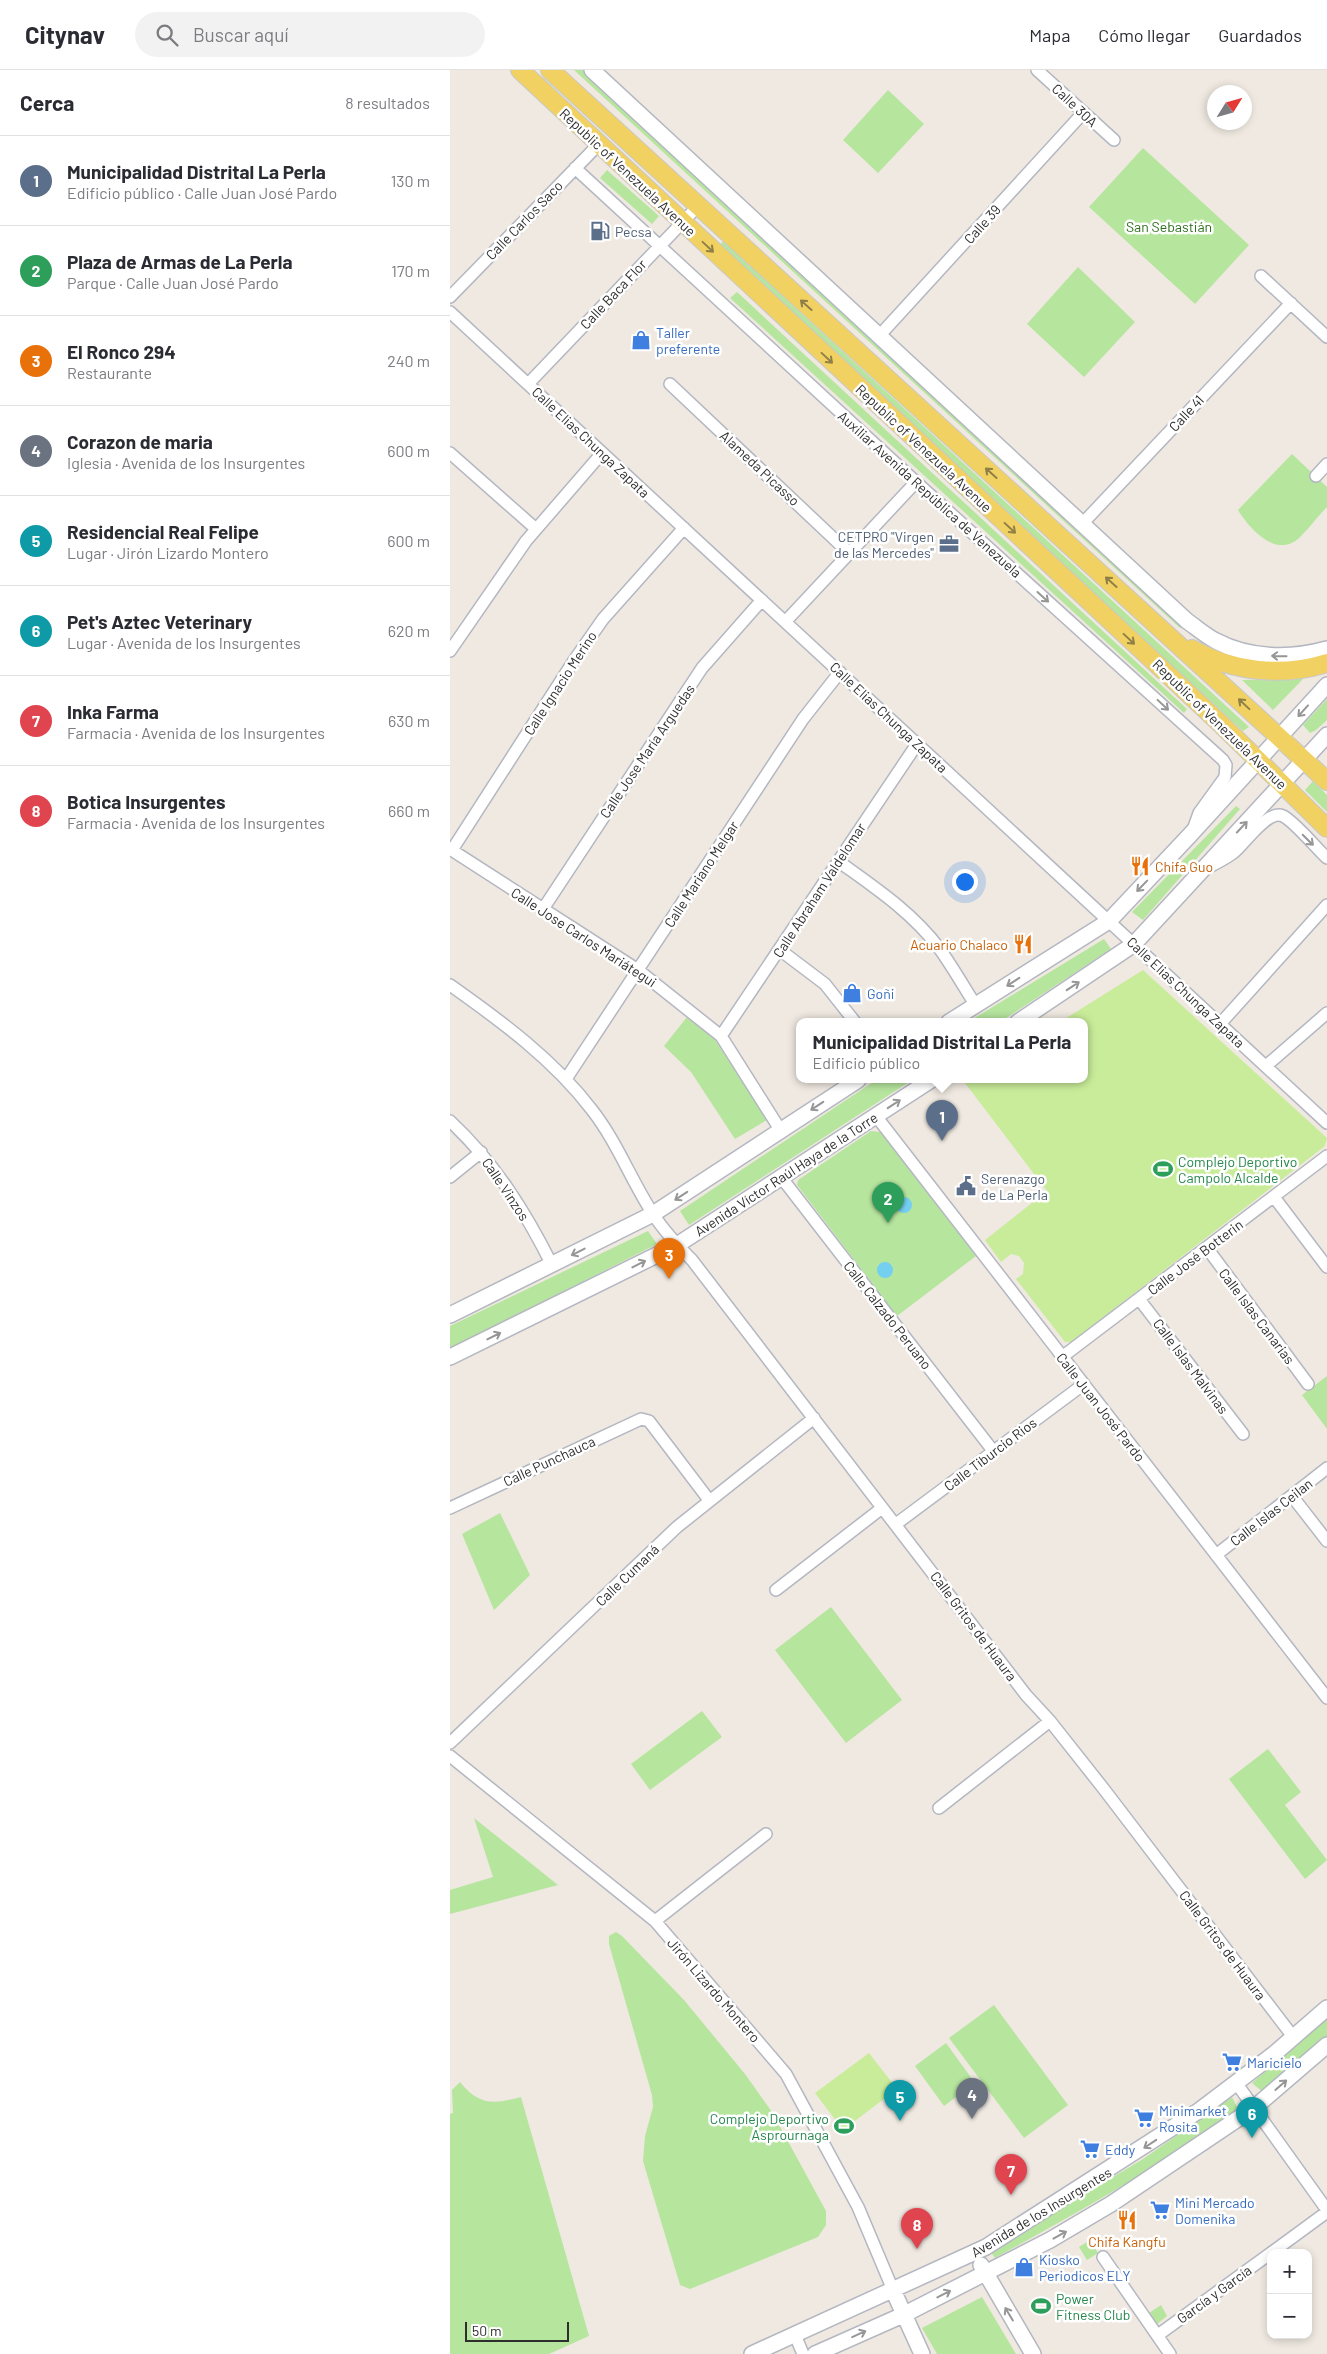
<!DOCTYPE html>
<html lang="es">
<meta charset="utf-8">
<style>
:root{--surface:#fff;--page:#f2f2f3;--text:#2b2b33;--muted:#7c7c81;--line:#e1e1e2;--accent:#0f766e}
body{margin:0;font-family:Barlow,sans-serif;background:var(--page);color:var(--text)}
.controls{position:absolute;right:15px;bottom:15px;display:grid;overflow:hidden;border-radius:10px;box-shadow:0 2px 8px #0003}
.controls button{width:45px;height:45px;display:grid;place-items:center;padding:0;border:0;border-bottom:1px solid var(--line);background:var(--surface);color:var(--text);font:25px sans-serif}
.compass{position:absolute;left:757px;top:15px;width:45px;height:45px;border-radius:50%;background:var(--surface);box-shadow:0 2px 8px #0003;rotate:53deg}
.scale{position:absolute;left:15px;bottom:12px;width:104px;box-sizing:border-box;padding-left:5px;border:2px solid #2e2e2e;border-top:0;font-size:14px;line-height:18px;white-space:nowrap;color:#2e2e2e;-webkit-text-stroke:4px #fff;paint-order:stroke}
.you{position:absolute;left:514px;top:811px;width:18px;height:18px;margin:-12px;border:4px solid #fff;border-radius:50%;background:#1a73e8;box-shadow:0 0 0 8px #1a73e833}
.badge{display:grid;place-items:center;width:32px;height:32px;border-radius:50%;background:var(--accent);color:#fff;font-size:16px;font-weight:700}
.pin{position:absolute;translate:-50% -41px;filter:drop-shadow(0 1px 2px #0008)}
.pin::after{content:'';position:absolute;top:26px;width:18px;height:15px;background:inherit;clip-path:polygon(0 0,100% 0,50% 100%)}
.popup{position:absolute;left:346px;top:948px;width:292px;height:65px;box-sizing:border-box;display:grid;place-content:center;border-radius:10px;background:var(--surface);filter:drop-shadow(0 1px 4px #0005);font-size:16px;white-space:nowrap;color:var(--muted)}
.popup b{font-size:19px;color:var(--text)}
.popup::after{content:'';position:absolute;left:50%;top:100%;margin-left:-10px;border:10px solid transparent;border-top-color:var(--surface)}
.list{margin:0;padding:0;list-style:none}
h2{display:flex;justify-content:space-between;align-items:center;height:65px;margin:0;padding:0 20px;font-size:21px}
h2 small{font-size:16px;font-weight:400;color:var(--muted)}
.list li{display:grid;grid-template-columns:32px 1fr auto;gap:15px;align-items:center;box-sizing:border-box;height:90px;padding:0 20px;border-top:1px solid var(--line)}
.list b{display:block;font-size:19px;white-space:nowrap}
.list p{margin:0;font-size:16px;white-space:nowrap;color:var(--muted)}
.list em{font-size:16px;font-style:normal;color:var(--muted)}
.icon{flex:none;width:28px;height:28px;fill:none;stroke:currentColor;stroke-width:2;stroke-linecap:round;stroke-linejoin:round}
.map{position:relative;flex:none;width:877px;height:2284px;overflow:hidden}
header{display:flex;align-items:center;gap:30px;box-sizing:border-box;height:70px;padding:0 25px;background:var(--surface);border-bottom:1px solid var(--line)}
header strong{font-size:24px}
nav{display:flex;gap:28px;margin-inline-start:auto;font-size:18px}
.search{width:350px;height:45px;background:var(--page);display:flex;align-items:center;gap:12px;box-sizing:border-box;padding:0 18px;border-radius:28px;color:var(--muted);font-size:19px}
main{display:flex}
aside{flex:1;background:var(--surface)}
.map>svg:first-child{display:block}
.green{fill:#b6e59e}
.pitch{fill:#c9ec9a}
.water{fill:#75cff0}
.lines{fill:none;stroke-linecap:round;stroke-linejoin:round}
.street-casing{stroke:#b4b7c1;stroke-width:14}
.secondary-casing{stroke:#b4b7c1;stroke-width:18}
.primary-casing{stroke:#c9c9c9;stroke-width:20}
.street{stroke:#fff;stroke-width:11}
.secondary{stroke:#fff;stroke-width:15}
.primary{stroke:#f2d163;stroke-width:18}
.oneway{stroke:#908048}
.oneway2{stroke:#969696}
.labels{text-anchor:middle;dominant-baseline:central;stroke-width:5;stroke-linejoin:round;paint-order:stroke}
.street-label{font-size:14px;fill:#2e2e2e;stroke:#fff}
.park-label{font-size:14px;fill:#2c6e1b;stroke:#fff}
.service-label{font-size:14px;fill:#4e5e75;stroke:#fff;text-anchor:start}
.shop-label{font-size:14px;fill:#366cbe;stroke:#fff;text-anchor:start}
.food-label{font-size:14px;fill:#c56008;stroke:#fff;text-anchor:start}
.leisure-label{font-size:14px;fill:#27864d;stroke:#fff;text-anchor:start}
</style>
<header>
<strong>Citynav</strong>
<div class="search"><svg class="icon" aria-label="search" viewBox="0 0 24 24"><circle cx="10" cy="10" r="6"/><path d="M15 15l6 6"/></svg>Buscar aquí</div>
<nav><a>Mapa</a><a>Cómo llegar</a><a>Guardados</a></nav>
</header>
<main>
<aside>
<h2>Cerca<small>8 resultados</small></h2>
<ul class="list">
<li><span class="badge" style="background:#5c6f8a">1</span><div><b>Municipalidad Distrital La Perla</b><p>Edificio público · Calle Juan José Pardo</p></div><em>130 m</em></li>
<li><span class="badge" style="background:#2e9e5b">2</span><div><b>Plaza de Armas de La Perla</b><p>Parque · Calle Juan José Pardo</p></div><em>170 m</em></li>
<li><span class="badge" style="background:#e8710a">3</span><div><b>El Ronco 294</b><p>Restaurante</p></div><em>240 m</em></li>
<li><span class="badge" style="background:#6b7280">4</span><div><b>Corazon de maria</b><p>Iglesia · Avenida de los Insurgentes</p></div><em>600 m</em></li>
<li><span class="badge" style="background:#0f9aa8">5</span><div><b>Residencial Real Felipe</b><p>Lugar · Jirón Lizardo Montero</p></div><em>600 m</em></li>
<li><span class="badge" style="background:#0f9aa8">6</span><div><b>Pet's Aztec Veterinary</b><p>Lugar · Avenida de los Insurgentes</p></div><em>620 m</em></li>
<li><span class="badge" style="background:#e0444e">7</span><div><b>Inka Farma</b><p>Farmacia · Avenida de los Insurgentes</p></div><em>630 m</em></li>
<li><span class="badge" style="background:#e0444e">8</span><div><b>Botica Insurgentes</b><p>Farmacia · Avenida de los Insurgentes</p></div><em>660 m</em></li>
</ul>
</aside>
<div class="map">
<svg width="877" height="2284" viewBox="0 0 877 2284">
<rect width="100%" height="100%" fill="#efe9e1"/>
<!-- green -->
<path class="green" d="M124,0H133L733,555L730,558Z
M438,20L474,54L428,103L393,70Z
M693,78L799,175L745,234L639,137Z
M157,100L209,146L202,154L150,108Z
M273,171L799,657L793,661L267,179Z
M628,197L685,252L634,307L577,254Z
M287,222L737,639L734,643L280,228Z
M842,384L877,417V437C867,447 858,460 848,469C825,488 799,458 788,440Z
M854,608L823,640L792,610Z
M877,629V650L866,660L860,663L853,655Z
M863,711L877,725V742L855,720Z
M786,736L790,739L693,850L682,842Z
M654,869L661,879L550,952H518Z
M237,947L265,970L317,1050L285,1069L241,1002L214,976Z
M426,1010H462L239,1155L230,1141Z
M421,1061L430,1062L526,1186L447,1246L347,1115L348,1110Z
M198,1161L207,1174L0,1279V1256Z
M877,1306V1359L852,1325Z
M50,1443L80,1505L44,1540L12,1464Z
M381,1537L452,1630L396,1673L325,1580Z
M252,1641L272,1667L200,1720L181,1694Z
M818,1679L851,1722L835,1735L877,1790L855,1809L779,1709Z
M24,1748L108,1815L0,1844V1820L43,1807Z
M166,1862L172,1866L234,1930L295,2004L322,2042L376,2141V2155L368,2167L240,2219L230,2215L193,2091L195,2066L203,2037L202,2025L159,1874V1866Z
M544,1935L618,2035L574,2068L499,1968Z
M877,1947V1967L814,2023L802,2013Z
M496,1973L525,2013L494,2036L465,1996Z
M10,2012C29,2036 44,2034 71,2027L139,2266L99,2284H0V2044L3,2043L2,2020Z
M782,2027L788,2039C711,2096 629,2142 545,2188L540,2181L693,2089Z
M640,2170L648,2183L637,2190L629,2177Z
M532,2227L566,2284H487L472,2258Z
M711,2235L717,2246L706,2255L699,2243Z"/>
<!-- pitch -->
<path class="pitch" d="M693,900L877,1068L875,1076L621,1272H615L566,1209L573,1204L574,1193L569,1186L561,1184L551,1192L535,1170L597,1121L515,1013L520,1010H634V952H610Z
M419,1983L447,2019L393,2060L365,2023Z"/>
<!-- water -->
<path class="water" d="M446 1135a8 8 0 1 1 16 0a8 8 0 1 1-16 0Z
M427 1200a8 8 0 1 1 16 0a8 8 0 1 1-16 0Z"/>
<g class="lines">
<defs>
<path id="street" d="M587,0L664,70
M125,98L466,412L773,690L776,695L775,707L749,743L744,757
M811,206L877,267
M0,227L149,74
M0,242L877,1053
M430,265L633,43
M78,314L248,136
M220,314L399,483
M0,383L86,459
M866,406L877,394
M632,454L841,233
M335,552L466,412
M0,581L76,471L152,383
M0,779L188,900L271,966L331,1061
M2,780L123,592L153,549L234,458
M388,791C424,817 462,842 489,878C502,896 514,917 526,936
M759,797C767,793 775,789 783,783C794,775 817,739 833,746C844,751 867,779 877,788
M93,839L252,598L312,530
M330,880L375,914L405,952
M0,915C51,951 104,990 142,1040C167,1072 181,1110 203,1144C214,1161 228,1176 242,1190L576,1625L600,1651L653,1718L844,1968
M770,954L877,835
M271,966L467,674
M816,996L877,943
M116,1009L353,649L390,602
M426,1046L877,1628
M0,1051C44,1092 75,1141 102,1195
M0,1107L31,1082
M331,1107L544,1382
M824,1127L877,1197
M757,1178L858,1314
M689,1229L793,1364
M612,1287L877,1086
M842,1426L877,1471
M0,1438L191,1349L199,1351L259,1430
M446,1454L634,1314
M766,1485L877,1398
M326,1520L432,1438
M0,1673L227,1457L364,1348
M0,1686L205,1851L336,2004L408,2137L443,2220
M489,1738L600,1651
M205,1851L316,1764
M787,2014L877,2140
M821,2183L877,2142
M653,2187L720,2284
M345,2265L353,2284
M708,2265L821,2183"/>
<path id="secondary" d="M142,0L737,551C747,558 756,566 766,571C800,589 841,589 877,579
M499,952L659,851L740,765L877,615
M568,952L684,874L877,665
M0,1245L203,1144L408,1010
M0,1287L227,1175L481,1010
M531,2195L583,2284
M443,2220L472,2284
M302,2284L536,2177L750,2040L824,1984L877,1938
M365,2284L453,2245L600,2170L661,2134L804,2038L877,1975"/>
<path id="primary" d="M70,0L772,655L877,758
M100,0L877,711
M742,579C783,602 832,607 877,593"/>
</defs>
<!-- street casing -->
<use href="#street" class="street-casing"/>
<!-- secondary casing -->
<use href="#secondary" class="secondary-casing"/>
<!-- primary casing -->
<use href="#primary" class="primary-casing"/>
<!-- street -->
<use href="#street" class="street"/>
<!-- secondary -->
<use href="#secondary" class="secondary"/>
<!-- primary -->
<use href="#primary" class="primary"/>
</g>
<!-- one-way arrows -->
<defs><path id="oneway-shaft" d="M-6 0H5M1.5-3L5.5 0L1.5 3" fill="none" stroke-width="1.6" stroke-linecap="round" stroke-linejoin="round" transform="scale(1.25)"/></defs>
<g class="oneway">
<use href="#oneway-shaft" transform="translate(258 177) rotate(43)"/>
<use href="#oneway-shaft" transform="translate(356 235) rotate(-138)"/>
<use href="#oneway-shaft" transform="translate(377 288) rotate(43)"/>
<use href="#oneway-shaft" transform="translate(541 403) rotate(-138)"/>
<use href="#oneway-shaft" transform="translate(560 458) rotate(43)"/>
<use href="#oneway-shaft" transform="translate(661 512) rotate(-138)"/>
<use href="#oneway-shaft" transform="translate(679 569) rotate(43)"/>
<use href="#oneway-shaft" transform="translate(794 634) rotate(-137)"/>
</g>
<g class="oneway2">
<use href="#oneway-shaft" transform="translate(593 527) rotate(42)"/>
<use href="#oneway-shaft" transform="translate(829 586) rotate(-179)"/>
<use href="#oneway-shaft" transform="translate(713 635) rotate(43)"/>
<use href="#oneway-shaft" transform="translate(853 641) rotate(132)"/>
<use href="#oneway-shaft" transform="translate(792 757) rotate(-47)"/>
<use href="#oneway-shaft" transform="translate(858 770) rotate(45)"/>
<use href="#oneway-shaft" transform="translate(692 816) rotate(134)"/>
<use href="#oneway-shaft" transform="translate(563 912) rotate(147)"/>
<use href="#oneway-shaft" transform="translate(623 916) rotate(-33)"/>
<use href="#oneway-shaft" transform="translate(444 1034) rotate(-33)"/>
<use href="#oneway-shaft" transform="translate(367 1036) rotate(147)"/>
<use href="#oneway-shaft" transform="translate(231 1126) rotate(147)"/>
<use href="#oneway-shaft" transform="translate(128 1182) rotate(153)"/>
<use href="#oneway-shaft" transform="translate(189 1194) rotate(-27)"/>
<use href="#oneway-shaft" transform="translate(44 1266) rotate(-26)"/>
<use href="#oneway-shaft" transform="translate(831 2015) rotate(-41)"/>
<use href="#oneway-shaft" transform="translate(700 2074) rotate(146)"/>
<use href="#oneway-shaft" transform="translate(610 2165) rotate(-29)"/>
<use href="#oneway-shaft" transform="translate(494 2224) rotate(-27)"/>
<use href="#oneway-shaft" transform="translate(559 2244) rotate(-121)"/>
<use href="#oneway-shaft" transform="translate(409 2264) rotate(-24)"/>
</g>
<!-- icons -->
<defs>
<symbol id="fuel-bare" viewBox="-9 -9 18 18"><path d="M-5.5-6h7V0h2V4h1.3V-2.5L3-4.5l.8-.8L6-3V5H2.5V1h-1V6h-7ZM-4.2-4.7v3.2H.2V-4.7Z" fill="#5c6f8a" stroke="#fff" stroke-width="2.5" paint-order="stroke"/></symbol>
<symbol id="shop-bare" viewBox="-9 -9 18 18"><path d="M-5-2.5h2.3a2.7 3.5 0 0 1 5.4 0H5L5.5 6h-11ZM-1.5-2.5h3a1.5 2.3 0 0 0-3 0Z" fill="#3f7fe0" stroke="#fff" stroke-width="2.5" paint-order="stroke"/></symbol>
<symbol id="office-bare" viewBox="-9 -9 18 18"><path d="M-6-3h4V-5.5h4V-3h4V5H-6ZM-1-4.5V-3h2v-1.5ZM-6 0V1H6V0Z" fill="#5c6f8a" stroke="#fff" stroke-width="2.5" paint-order="stroke"/></symbol>
<symbol id="restaurant-bare" viewBox="-9 -9 18 18"><path d="M-5-6h1v4h1v-4h1v4h1v-4h1v5L-1.5 .5V6h-2V.5L-5-1ZM5-6V6H3V1.5H1.5Q1.5-4 5-6Z" fill="#e8710a" stroke="#fff" stroke-width="2.5" paint-order="stroke"/></symbol>
<symbol id="stadium-bare" viewBox="-9 -9 18 18"><path d="M0-5a6.5 5 0 1 0 0 10a6.5 5 0 1 0 0-10ZM-3.5-1.8h7v3.6h-7Z" fill="#2e9e5b" stroke="#fff" stroke-width="2.5" paint-order="stroke"/></symbol>
<symbol id="civic-bare" viewBox="-9 -9 18 18"><path d="M-.6-6.5H3V-4.5H.6V-3L4-1V1h2V6H-6V1h2V-1L-.6-3ZM-1.2 2.5V6h2.4V2.5Z" fill="#5c6f8a" stroke="#fff" stroke-width="2.5" paint-order="stroke"/></symbol>
<symbol id="supermarket-bare" viewBox="-9 -9 18 18"><path d="M-6-5.5h2.5l.6 2H6L4.5 2H-2.5L-4.4-4H-6ZM-1.5 3.2a1.3 1.3 0 1 0 .1 0ZM3 3.2a1.3 1.3 0 1 0 .1 0Z" fill="#3f7fe0" stroke="#fff" stroke-width="2.5" paint-order="stroke"/></symbol>
</defs>
<g fill-rule="evenodd">
<use href="#fuel-bare" x="136" y="147" width="28" height="28"/>
<use href="#shop-bare" x="177" y="256" width="28" height="28"/>
<use href="#office-bare" x="485" y="460" width="28" height="28"/>
<use href="#restaurant-bare" x="676" y="782" width="28" height="28"/>
<use href="#restaurant-bare" x="559" y="860" width="28" height="28"/>
<use href="#shop-bare" x="388" y="909" width="28" height="28"/>
<use href="#stadium-bare" x="699" y="1085" width="28" height="28"/>
<use href="#civic-bare" x="502" y="1102" width="28" height="28"/>
<use href="#supermarket-bare" x="768" y="1978" width="28" height="28"/>
<use href="#supermarket-bare" x="680" y="2034" width="28" height="28"/>
<use href="#stadium-bare" x="380" y="2042" width="28" height="28"/>
<use href="#supermarket-bare" x="626" y="2065" width="28" height="28"/>
<use href="#supermarket-bare" x="696" y="2126" width="28" height="28"/>
<use href="#restaurant-bare" x="663" y="2136" width="28" height="28"/>
<use href="#shop-bare" x="560" y="2183" width="28" height="28"/>
<use href="#stadium-bare" x="577" y="2222" width="28" height="28"/>
</g>
<g class="labels">
<!-- street labels -->
<g class="street-label">
<text transform="translate(625 35) rotate(43)">Calle 30A</text>
<text transform="translate(178 102) rotate(43)">Republic of Venezuela Avenue</text>
<text transform="translate(74 150) rotate(-46)">Calle Carlos Saco</text>
<text transform="translate(532 154) rotate(-48)">Calle 39</text>
<text transform="translate(163 224) rotate(-47)">Calle Baca Flor</text>
<text transform="translate(736 343) rotate(-47)">Calle 41</text>
<text transform="translate(141 372) rotate(43)">Calle Elias Chunga Zapata</text>
<text transform="translate(474 378) rotate(43)">Republic of Venezuela Avenue</text>
<text transform="translate(310 398) rotate(43)">Alameda Picasso</text>
<text transform="translate(480 424) rotate(42)">Auxiliar Avenida República de Venezuela</text>
<text transform="translate(110 613) rotate(-57)">Calle Ignacio Merino</text>
<text transform="translate(439 647) rotate(43)">Calle Elias Chunga Zapata</text>
<text transform="translate(770 654) rotate(44)">Republic of Venezuela Avenue</text>
<text transform="translate(197 681) rotate(-56)">Calle Jose María Arguedas</text>
<text transform="translate(251 804) rotate(-57)">Calle Mariano Melgar</text>
<text transform="translate(369 820) rotate(-57)">Calle Abraham Valdelomar</text>
<text transform="translate(134 867) rotate(33)">Calle Jose Carlos Mariátegui</text>
<text transform="translate(736 922) rotate(43)">Calle Elias Chunga Zapata</text>
<text transform="translate(336 1104) rotate(-33)">Avenida Víctor Raúl Haya de la Torre</text>
<text transform="translate(56 1119) rotate(56)">Calle Vinzos</text>
<text transform="translate(745 1187) rotate(-37)">Calle José Botterin</text>
<text transform="translate(438 1245) rotate(52)">Calle Calzado Peruano</text>
<text transform="translate(807 1246) rotate(53)">Calle Islas Canarias</text>
<text transform="translate(741 1296) rotate(53)">Calle Islas Malvinas</text>
<text transform="translate(651 1337) rotate(52)">Calle Juan José Pardo</text>
<text transform="translate(540 1384) rotate(-37)">Calle Tiburcio Rios</text>
<text transform="translate(99 1391) rotate(-25)">Calle Punchauca</text>
<text transform="translate(821 1442) rotate(-38)">Calle Islas Ceilan</text>
<text transform="translate(177 1505) rotate(-44)">Calle Cumaná</text>
<text transform="translate(524 1556) rotate(53)">Calle Gritos de Huaura</text>
<text transform="translate(773 1875) rotate(53)">Calle Gritos de Huaura</text>
<text transform="translate(264 1920) rotate(49)">Jirón Lizardo Montero</text>
<text transform="translate(591 2142) rotate(-31)">Avenida de los Insurgentes</text>
<text transform="translate(764 2224) rotate(-36)">García y García</text>
</g>
<!-- park labels -->
<g class="park-label">
<text x="719" y="156">San Sebastián</text>
</g>
<!-- service labels -->
<g class="service-label">
<text x="165" y="161">Pecsa</text>
<text x="484" y="466" text-anchor="end">CETPRO "Virgen<tspan x="484" dy="16">de las Mercedes"</tspan></text>
<text x="531" y="1108">Serenazgo<tspan x="531" dy="16">de La Perla</tspan></text>
</g>
<!-- shop labels -->
<g class="shop-label">
<text x="206" y="262">Taller<tspan x="206" dy="16">preferente</tspan></text>
<text x="417" y="923">Goñi</text>
<text x="797" y="1992">Maricielo</text>
<text x="709" y="2040">Minimarket<tspan x="709" dy="16">Rosita</tspan></text>
<text x="655" y="2079">Eddy</text>
<text x="725" y="2132">Mini Mercado<tspan x="725" dy="16">Domenika</tspan></text>
<text x="589" y="2189">Kiosko<tspan x="589" dy="16">Periodicos ELY</tspan></text>
</g>
<!-- food labels -->
<g class="food-label">
<text x="705" y="796">Chifa Guo</text>
<text x="558" y="874" text-anchor="end">Acuario Chalaco</text>
<text x="677" y="2171" text-anchor="middle">Chifa Kangfu</text>
</g>
<!-- leisure labels -->
<g class="leisure-label">
<text x="728" y="1091">Complejo Deportivo<tspan x="728" dy="16">Campolo Alcalde</tspan></text>
<text x="379" y="2048" text-anchor="end">Complejo Deportivo<tspan x="379" dy="16">Asprournaga</tspan></text>
<text x="606" y="2228">Power<tspan x="606" dy="16">Fitness Club</tspan></text>
</g>
</g>
</svg>
<div class="controls">
<button>+</button>
<button>−</button>
</div>
<svg class="compass" viewBox="-18 -18 36 36"><path d="M0-13l5 13h-10z" fill="#e53935"/><path d="M0 13l5-13h-10z" fill="#7c7c81"/></svg>
<div class="scale">50 m</div>
<div class="you"></div>
<div class="pin badge" style="left:492px;top:1071px;background:#5c6f8a">1</div>
<div class="popup"><b>Municipalidad Distrital La Perla</b>Edificio público</div>
<div class="pin badge" style="left:438px;top:1153px;background:#2e9e5b">2</div>
<div class="pin badge" style="left:219px;top:1209px;background:#e8710a">3</div>
<div class="pin badge" style="left:522px;top:2049px;background:#6b7280">4</div>
<div class="pin badge" style="left:450px;top:2051px;background:#0f9aa8">5</div>
<div class="pin badge" style="left:802px;top:2068px;background:#0f9aa8">6</div>
<div class="pin badge" style="left:561px;top:2125px;background:#e0444e">7</div>
<div class="pin badge" style="left:467px;top:2179px;background:#e0444e">8</div>
</div>
</main>
